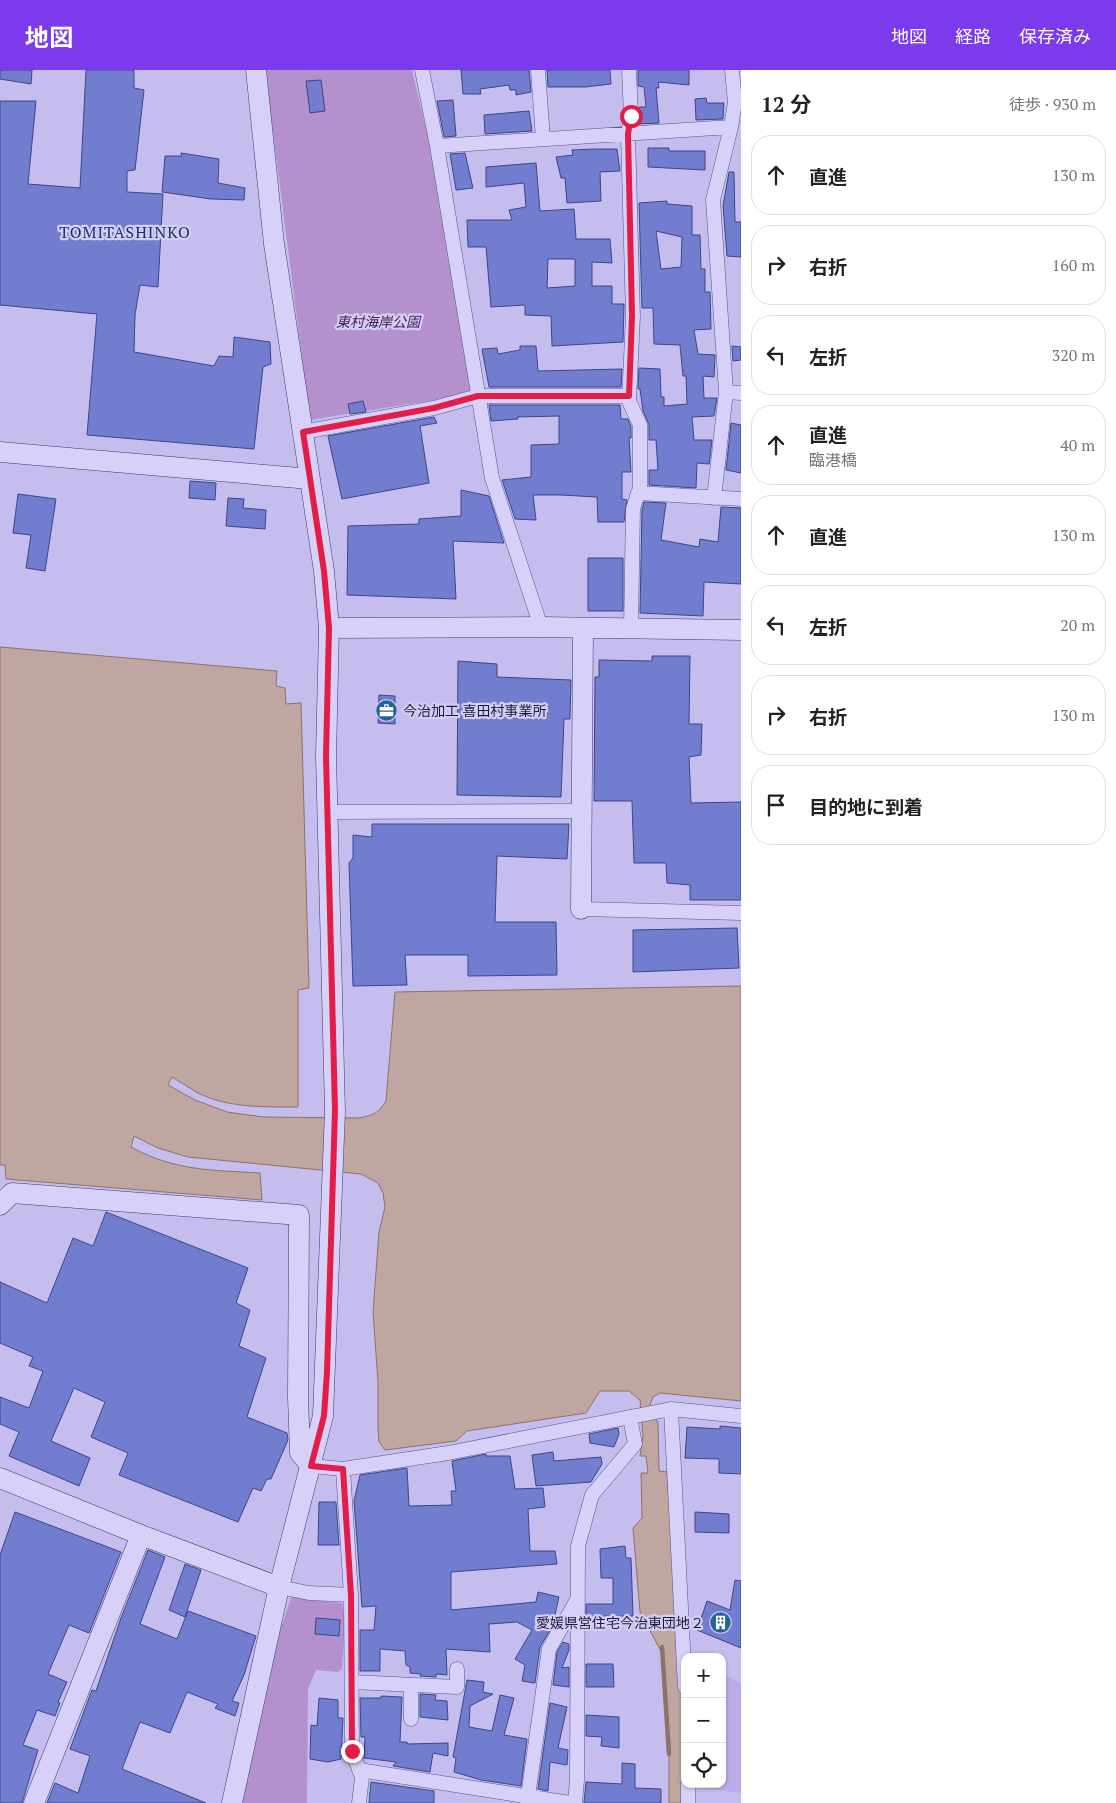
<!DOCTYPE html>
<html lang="ja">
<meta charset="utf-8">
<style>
:root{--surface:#fff;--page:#f6f6f6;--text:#222;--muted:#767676;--line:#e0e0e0;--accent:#7c3aed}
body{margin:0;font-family:"PT Serif","Noto Sans JP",serif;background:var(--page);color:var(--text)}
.controls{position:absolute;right:15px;bottom:15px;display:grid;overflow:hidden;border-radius:10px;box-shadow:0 1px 4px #0004}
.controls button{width:45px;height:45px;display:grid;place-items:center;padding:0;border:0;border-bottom:1px solid var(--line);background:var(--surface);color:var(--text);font:25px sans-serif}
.stop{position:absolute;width:15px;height:15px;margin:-11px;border:4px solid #e11d48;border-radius:50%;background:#fff}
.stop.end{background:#e11d48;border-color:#fff;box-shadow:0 1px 5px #0008}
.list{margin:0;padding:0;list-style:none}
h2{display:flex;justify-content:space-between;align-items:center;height:65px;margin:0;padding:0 20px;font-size:21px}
h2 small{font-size:16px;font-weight:400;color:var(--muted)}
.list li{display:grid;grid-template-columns:32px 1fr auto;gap:15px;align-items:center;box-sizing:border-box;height:80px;margin:0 10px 10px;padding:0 10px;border:1px solid var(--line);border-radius:20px}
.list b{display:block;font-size:19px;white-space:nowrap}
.list p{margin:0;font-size:16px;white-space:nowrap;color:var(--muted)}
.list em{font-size:16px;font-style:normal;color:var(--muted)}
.icon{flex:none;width:28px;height:28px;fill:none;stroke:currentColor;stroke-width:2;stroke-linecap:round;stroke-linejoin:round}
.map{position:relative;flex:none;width:741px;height:1733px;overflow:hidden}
header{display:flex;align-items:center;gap:30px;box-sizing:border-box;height:70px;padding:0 25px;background:var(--accent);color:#fff}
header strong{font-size:24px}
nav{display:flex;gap:28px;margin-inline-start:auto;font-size:18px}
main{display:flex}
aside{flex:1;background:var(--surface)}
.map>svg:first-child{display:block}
.farmland{fill:#bcabe5}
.green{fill:#b491cd}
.water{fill:#c0a6a1;stroke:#8e7168}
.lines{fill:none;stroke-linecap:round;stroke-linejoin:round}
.stream{stroke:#8e7168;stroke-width:4.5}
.building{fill:#727dcf;stroke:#3b4687;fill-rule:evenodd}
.street-casing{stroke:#565687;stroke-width:15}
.secondary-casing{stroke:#393b69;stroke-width:21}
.street{stroke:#d7d1fa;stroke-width:14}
.secondary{stroke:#d7d1fa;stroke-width:20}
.route{stroke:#e11d48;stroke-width:6}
.labels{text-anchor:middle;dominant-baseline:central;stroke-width:4.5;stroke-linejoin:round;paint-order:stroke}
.park-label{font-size:14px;font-style:italic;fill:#452153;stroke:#d4cdf6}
.poi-label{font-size:14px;fill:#1b1d36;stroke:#d4cdf6;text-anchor:start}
.quarter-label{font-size:16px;letter-spacing:1px;fill:#193264;stroke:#d4cdf6}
</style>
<header>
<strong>地図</strong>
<nav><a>地図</a><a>経路</a><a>保存済み</a></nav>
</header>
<main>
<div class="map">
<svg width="741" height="1733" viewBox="0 0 741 1733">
<rect width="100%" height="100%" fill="#c6bdef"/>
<!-- farmland -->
<path class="farmland" d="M722,1604L741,1613V1723L693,1717V1714H722Z"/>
<!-- green -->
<path class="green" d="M265,0H412L438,109L471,324L310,350Z
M292,1525L311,1530L342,1533L345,1552L342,1599L338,1602L316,1600L308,1619L307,1733H241L273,1580Z"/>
<!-- water -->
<path class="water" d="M0,577L277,601L276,616L285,618L286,634L301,633L309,918L298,920V1037C265,1037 228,1038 198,1023C189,1018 181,1012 172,1007L168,1015L195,1030L227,1042L263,1047L358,1048C372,1046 379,1043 386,1031L395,922L741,916V1331L660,1323L653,1327L650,1335L658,1353L659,1401L667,1402L682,1624L684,1733H669V1681L662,1583L640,1542L633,1458L642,1448L641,1403H648L646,1386H640L643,1367L640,1330L629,1321H600L586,1343L467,1361L456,1371L385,1380L379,1372L378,1359V1312L373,1242L379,1162L385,1137L383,1123L378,1113L361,1104L188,1087L158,1078L134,1066L131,1077C175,1101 211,1100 260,1103L262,1130L6,1109L5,1095H0Z"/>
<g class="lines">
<!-- stream -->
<path class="stream" d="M662,1577L669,1684"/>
</g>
<!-- building -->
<path class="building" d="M0,0H32L31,14L0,9Z
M86,0H134V18L144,20L135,100L127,101V122L163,124L158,217L140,215L135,245L134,282L214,296L219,286L233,287L234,267L270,272L271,294L263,297L254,379L87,365L97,244L0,235V31H36L28,114L80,118Z
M461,0H529L531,22L516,25V20H510L509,15L480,19L481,24H463Z
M547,0H610L611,14L585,17H548Z
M638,0H689V15L658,12L659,18H656L659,53L638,54L639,37H646L644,17L638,16Z
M321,10L325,41L310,43L306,11Z
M706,28L707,33H724L723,49L696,50L695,29Z
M453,30L456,66L444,67L437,31Z
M529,41L532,61L485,64L484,45Z
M648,78H669V81H705V100L648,97Z
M595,79H617L620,101L600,102L601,131L567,133L565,108H561L556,87L573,85L572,80Z
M181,83L219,89L218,113L245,118L244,130L211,129L162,122L165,86H182Z
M465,83L473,118L456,120L450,84Z
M536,93L540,141L574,139L576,169H610L612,193L592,192V216H612V234H624L623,272L552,276L551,246L525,245V235L491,237L486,177H468L467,150H512L509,140L526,137L524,113L486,117V97ZM548,189H575V216L547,218Z
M729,102H734L735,152H741V187L727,186L723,136Z
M667,131V134L692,136V165H700L701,199H705V222H710L711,259L694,260L698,284L715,285L714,307L703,306L704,328H717L714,346L692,347L694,370H712L709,394L697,393L696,418L649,415V400H658L656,370H649V355L643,341L640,319H638L639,298L660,299L661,327H664V336L687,334L686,306H683L680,275L654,274L653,238H642L639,133ZM656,161L682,167L681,197L661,199Z
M520,276H536L538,301L622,299L621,317H489L482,279L497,278L498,284L520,280Z
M732,276L741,277V290L733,291Z
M363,331L366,342L350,344L348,334Z
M489,335H620L621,349H628L631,357V368H629L631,402H622V429L627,430L624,452H598L597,427L561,425H533L536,450L515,449L502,410L531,407V375L559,374V346L517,347L518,349L491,351Z
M434,347L437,353L420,356L429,413L342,429L328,366Z
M731,353L741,355V403L726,400Z
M190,411L216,413L215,430L189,428Z
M461,420L489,426L504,473L453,471L456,529L347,525L348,456L419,454V449L461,446Z
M18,424L56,429L45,501L26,498L31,465L13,463Z
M228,428L244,429L243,438L266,440L265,459L226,456Z
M644,432L666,433L661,470L699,477L700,469L718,472L721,437L741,438V514L704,512L703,546L640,543L642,440Z
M588,488H623V541H588Z
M652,586H690L689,654H702L701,685L689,687L691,733L741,732V830H690V815L667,813L666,793H634L632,731H594L595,607H599V590L652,591Z
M458,591L497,594V607L571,610L570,649H564L561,727L457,725Z
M379,625L395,626V654L378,653Z
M372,754H569L567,789L497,786L495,852H556L557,905L468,906V885H405L407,915L353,916L349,793L353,788V765L372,767Z
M737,858L739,898L633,902V860Z
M106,1142L248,1198L236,1233L250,1240L239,1276L266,1288L247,1347L287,1363L288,1370L271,1409H267L261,1421L253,1418L238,1452L119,1405L128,1383L91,1367L105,1332L74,1318L51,1371L90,1388L79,1416L9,1386L19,1362L0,1354V1327L29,1338L43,1301L29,1296L33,1287L0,1273V1212L47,1233L73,1168L93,1176Z
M720,1356L741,1358V1404L719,1403V1389L685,1388L687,1357L720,1359Z
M618,1358L619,1364L614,1377L590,1373L589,1364Z
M553,1382L554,1391L601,1387L602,1394L591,1412L536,1416L532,1385Z
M486,1384V1386H510L515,1419L543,1418L545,1437L528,1439L530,1481H555L557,1494L451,1502V1540L536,1532L538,1522L559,1527L554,1549L556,1550L540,1577L535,1613L522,1611L525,1595L515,1589L532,1560L517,1552L489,1554L490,1582L446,1579L447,1605L436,1604V1607L420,1606L421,1604L410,1603V1597L406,1595L405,1581L380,1579V1601H360V1560H374L376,1536L362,1537L354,1431L360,1405L407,1398L409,1436L452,1435L451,1421H456L452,1391Z
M319,1432H336L339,1475H318Z
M15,1442L121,1482L89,1563L69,1555L48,1604L67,1612L58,1632L60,1633L55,1646L37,1640L23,1675L38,1680L22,1733H0V1485Z
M695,1442L729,1444V1463L695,1462Z
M625,1476L626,1488H631L633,1546H605V1549H586V1534H613V1508H601L600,1479Z
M148,1480L165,1487L140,1554L177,1569L188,1541L256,1566L244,1605L232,1631L239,1633L235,1646L215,1638L218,1634L187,1622L170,1663L140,1652L122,1699L206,1733H47L55,1713L78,1723L90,1686L70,1679L89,1628L92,1620L96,1621L121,1548Z
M185,1494L201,1500L185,1547L169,1540Z
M735,1510L741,1511V1578L697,1560L707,1531L730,1540Z
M316,1548L340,1550L339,1566L315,1564Z
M563,1572L569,1574V1580L562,1598L569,1597V1617L553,1615L557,1582Z
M586,1594H613L614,1617H586Z
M467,1610L484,1612L483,1622L493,1624L470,1636L469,1657L492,1661L500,1625L514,1628L504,1665L527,1669L521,1716L481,1710L454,1702L456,1688L453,1687Z
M420,1624L436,1625L435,1630L447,1631L448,1650L420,1647Z
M381,1626L402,1627L400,1672H407V1674L448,1673V1686L433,1683L430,1702L393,1696L396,1692L364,1688L365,1667H361L360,1628H381Z
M319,1628L338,1630V1648H343L341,1689L328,1692L310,1689L311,1655L317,1656Z
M550,1633L567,1637L558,1678L568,1680L567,1695L550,1692L548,1721L538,1719Z
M586,1645L619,1647V1678L601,1676L602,1667L586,1666Z
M622,1693L635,1694V1718L661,1719V1733H584L586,1712L622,1714Z
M371,1712L434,1721V1733H369Z"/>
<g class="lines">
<defs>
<path id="street" d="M422,0L437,76L492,408L541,557
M538,0L543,69
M629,0L631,46L628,64L633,246L629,331L640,355V423
M437,76L731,57
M726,322L741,323
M303,362L434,338L478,326H629
M714,428L726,322L713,130L731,57L735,32L732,0
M631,558L633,439L638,423L741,429
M328,742L581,741
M581,839L741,843
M671,1339L685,1617
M311,1396L343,1399L448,1383L671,1339L741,1346
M343,1399L351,1525L352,1681L362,1707L359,1733
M279,1517L309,1523L351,1525
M352,1612L457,1617V1599
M411,1615V1649
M359,1700L570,1733
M527,1733L549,1579L577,1530
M575,1733L577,1710L578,1476L592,1425L635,1374L630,1347
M688,1733V1714"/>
<path id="secondary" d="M0,382L310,409
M329,558L541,557L741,560
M581,839L583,558
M0,1135L12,1123L299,1145L298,1327L300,1383L311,1396
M0,1408L141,1465L279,1517
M34,1733L141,1465
M232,1733L279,1517L323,1346L335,1041L326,686L329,558L324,501L274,174L256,0"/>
</defs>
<!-- street casing -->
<use href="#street" class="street-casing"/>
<!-- secondary casing -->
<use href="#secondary" class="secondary-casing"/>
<!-- street -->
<use href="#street" class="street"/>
<!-- secondary -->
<use href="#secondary" class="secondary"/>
</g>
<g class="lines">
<!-- route -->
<path class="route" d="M352,1681L351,1525L343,1399L311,1396L324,1346L327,1302L335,1040L326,686L329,558L324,501L303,362L434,338L478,326H629L632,246L628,64L631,46"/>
</g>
<!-- icons -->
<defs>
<symbol id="office-disc" viewBox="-11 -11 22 22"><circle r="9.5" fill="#246398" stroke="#d4cdf6"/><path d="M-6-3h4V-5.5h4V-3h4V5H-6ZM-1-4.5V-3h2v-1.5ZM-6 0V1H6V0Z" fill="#fff"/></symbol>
<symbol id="building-disc" viewBox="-11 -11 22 22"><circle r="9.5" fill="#246398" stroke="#d4cdf6"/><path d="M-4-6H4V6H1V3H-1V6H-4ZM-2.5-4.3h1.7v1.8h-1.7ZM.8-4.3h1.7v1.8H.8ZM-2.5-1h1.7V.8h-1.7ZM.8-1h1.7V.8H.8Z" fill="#fff"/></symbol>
</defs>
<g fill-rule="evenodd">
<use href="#office-disc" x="374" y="628" width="25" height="25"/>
<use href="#building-disc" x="708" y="1540" width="25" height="25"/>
</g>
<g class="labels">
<!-- park labels -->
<g class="park-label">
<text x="378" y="251">東村海岸公園</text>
</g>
<!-- poi labels -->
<g class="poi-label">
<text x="403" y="640">今治加工 喜田村事業所</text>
<text x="704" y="1552" text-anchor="end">愛媛県営住宅今治東団地２</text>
</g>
<!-- quarter labels -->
<g class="quarter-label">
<text x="125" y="162">TOMITASHINKO</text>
</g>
</g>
</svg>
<div class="controls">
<button>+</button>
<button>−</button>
<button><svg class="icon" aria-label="locate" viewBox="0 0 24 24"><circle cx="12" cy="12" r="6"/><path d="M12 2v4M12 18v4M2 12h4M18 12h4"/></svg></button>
</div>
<div class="stop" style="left:631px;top:46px"></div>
<div class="stop end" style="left:352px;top:1681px"></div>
</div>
<aside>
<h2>12 分<small>徒歩 · 930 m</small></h2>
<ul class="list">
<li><svg class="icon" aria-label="ahead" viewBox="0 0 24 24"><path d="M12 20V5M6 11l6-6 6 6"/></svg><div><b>直進</b></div><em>130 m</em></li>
<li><svg class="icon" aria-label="right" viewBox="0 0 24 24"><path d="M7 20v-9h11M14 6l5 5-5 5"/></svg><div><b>右折</b></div><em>160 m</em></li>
<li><svg class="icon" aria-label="left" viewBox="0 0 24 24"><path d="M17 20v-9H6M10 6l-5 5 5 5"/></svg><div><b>左折</b></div><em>320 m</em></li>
<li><svg class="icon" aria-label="ahead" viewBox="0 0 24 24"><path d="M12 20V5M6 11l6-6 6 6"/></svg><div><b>直進</b><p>臨港橋</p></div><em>40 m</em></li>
<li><svg class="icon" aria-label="ahead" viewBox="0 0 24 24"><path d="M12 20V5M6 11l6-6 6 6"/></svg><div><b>直進</b></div><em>130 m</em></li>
<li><svg class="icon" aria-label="left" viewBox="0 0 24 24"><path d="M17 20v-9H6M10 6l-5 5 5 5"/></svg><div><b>左折</b></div><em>20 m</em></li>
<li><svg class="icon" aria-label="right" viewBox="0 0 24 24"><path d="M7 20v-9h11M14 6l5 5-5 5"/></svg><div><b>右折</b></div><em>130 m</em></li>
<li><svg class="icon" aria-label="arrive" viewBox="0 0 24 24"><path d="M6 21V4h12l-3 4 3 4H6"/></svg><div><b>目的地に到着</b></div></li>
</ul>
</aside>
</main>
